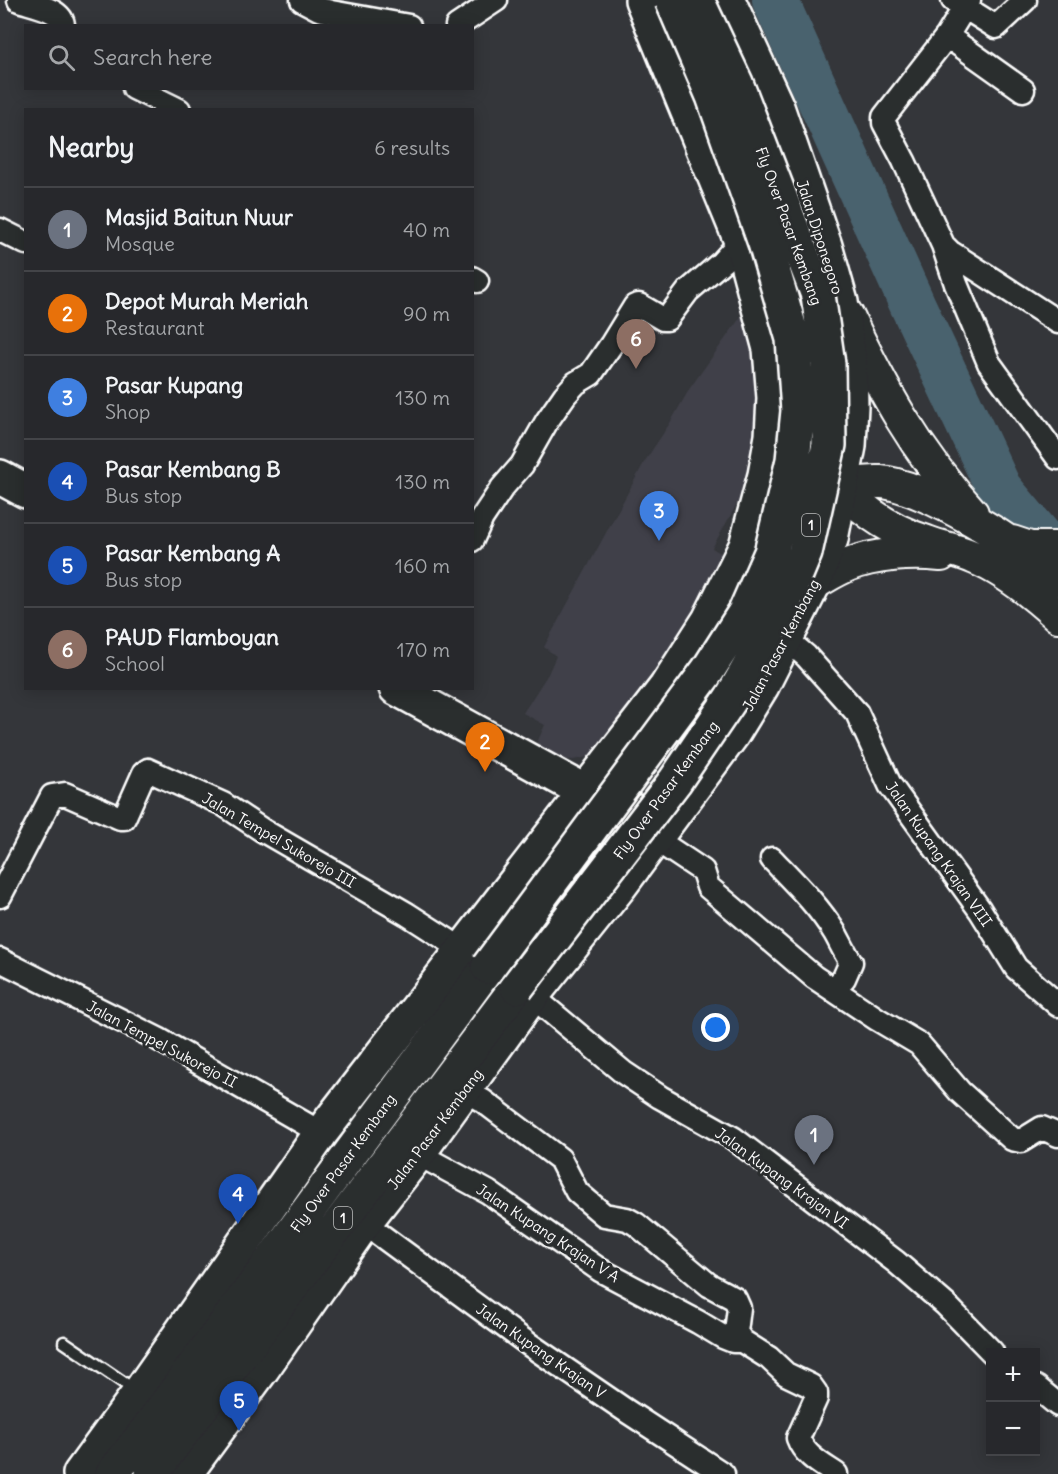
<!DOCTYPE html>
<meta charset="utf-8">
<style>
:root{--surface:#27282c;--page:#2f3034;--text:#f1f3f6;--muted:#a4a6a9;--line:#434448;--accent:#1a73e8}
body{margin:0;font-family:Delius,sans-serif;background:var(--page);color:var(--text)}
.controls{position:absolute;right:18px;bottom:18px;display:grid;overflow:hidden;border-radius:0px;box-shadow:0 3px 15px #0003}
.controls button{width:54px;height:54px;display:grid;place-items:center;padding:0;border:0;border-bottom:2px solid var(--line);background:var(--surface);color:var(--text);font:30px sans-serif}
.you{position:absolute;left:716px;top:1028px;width:21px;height:21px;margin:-15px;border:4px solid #fff;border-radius:50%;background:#1a73e8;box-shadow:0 0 0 9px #1a73e833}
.badge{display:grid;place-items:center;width:39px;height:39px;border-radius:50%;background:var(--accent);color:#fff;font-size:20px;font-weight:700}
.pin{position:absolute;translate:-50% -50px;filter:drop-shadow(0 2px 3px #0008)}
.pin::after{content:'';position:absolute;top:32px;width:21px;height:18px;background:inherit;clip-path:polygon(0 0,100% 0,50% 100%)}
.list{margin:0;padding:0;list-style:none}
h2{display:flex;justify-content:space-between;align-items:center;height:78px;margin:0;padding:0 24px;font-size:26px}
h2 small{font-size:20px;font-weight:400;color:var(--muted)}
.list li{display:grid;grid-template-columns:39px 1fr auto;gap:18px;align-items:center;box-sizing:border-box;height:84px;padding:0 24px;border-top:2px solid var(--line)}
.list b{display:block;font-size:22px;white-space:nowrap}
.list p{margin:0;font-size:20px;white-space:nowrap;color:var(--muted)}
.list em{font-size:20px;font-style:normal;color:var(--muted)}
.icon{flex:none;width:33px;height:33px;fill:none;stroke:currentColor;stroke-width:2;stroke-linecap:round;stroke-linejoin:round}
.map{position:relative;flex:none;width:1058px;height:1474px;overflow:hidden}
.search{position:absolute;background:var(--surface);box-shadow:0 3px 15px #0003;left:24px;top:24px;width:450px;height:66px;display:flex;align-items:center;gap:15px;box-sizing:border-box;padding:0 21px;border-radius:0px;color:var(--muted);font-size:22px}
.panel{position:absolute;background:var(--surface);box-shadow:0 3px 15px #0003;left:24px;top:108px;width:450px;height:582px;border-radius:0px}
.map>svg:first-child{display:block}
.built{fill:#404049}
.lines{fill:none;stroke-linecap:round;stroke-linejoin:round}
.river{stroke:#4a626e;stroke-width:46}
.service-casing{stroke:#fff;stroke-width:15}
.minor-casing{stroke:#fff;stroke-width:27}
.secondary-casing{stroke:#fff;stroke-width:36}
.primary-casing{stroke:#fff;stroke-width:38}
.trunk-casing{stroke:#fff;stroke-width:38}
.service{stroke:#2a2d2e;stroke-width:10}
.minor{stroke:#2a2d2e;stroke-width:22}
.secondary{stroke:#2a2d2e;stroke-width:32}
.primary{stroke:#2a2d2e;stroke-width:33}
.trunk{stroke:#2a2d2e;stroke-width:33}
.trunk-bridge-casing{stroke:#fff;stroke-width:38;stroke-linecap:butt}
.trunk-bridge{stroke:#2a2d2e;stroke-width:33}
.labels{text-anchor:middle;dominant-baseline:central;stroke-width:6;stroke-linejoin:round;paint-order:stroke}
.shield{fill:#2a2d2e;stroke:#bfc0c0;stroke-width:1.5}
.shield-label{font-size:14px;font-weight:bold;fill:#fff}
.street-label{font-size:15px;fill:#fff;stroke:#2a2d2e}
</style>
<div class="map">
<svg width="1058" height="1474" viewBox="0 0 1058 1474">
<rect width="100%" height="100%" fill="#34363a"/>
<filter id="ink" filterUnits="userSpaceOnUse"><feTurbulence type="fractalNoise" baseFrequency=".0167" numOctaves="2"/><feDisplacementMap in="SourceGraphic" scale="12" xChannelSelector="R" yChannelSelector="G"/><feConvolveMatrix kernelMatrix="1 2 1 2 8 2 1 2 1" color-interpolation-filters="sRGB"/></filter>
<g filter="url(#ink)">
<!-- built -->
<path class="built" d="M745,311L766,360L757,402L749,483L712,548L727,557L685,643L602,754L573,760L547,758L532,754L545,725L523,713L548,674L556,656L544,647L645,461L670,423L690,388Z"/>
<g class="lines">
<!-- river -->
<path class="river" d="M775,0L913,306L999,489L1041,539"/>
<defs>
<path id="service" d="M64,1342L136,1391"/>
<path id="minor" d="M19,0C33,5 63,9 63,26
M302,0L319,9L331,12L409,26
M953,0L996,27L1025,0
M969,0L947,36L884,117V123L904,161L943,245L950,252L1058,322
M457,26L496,0
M947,36L1023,90
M134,88L179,110
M0,230L26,243
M943,245L956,284L989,363L1058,458
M472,278L477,281
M472,540L482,518L502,488L522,465L547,421L565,395L576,383L591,374L611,345L635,306L639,305L663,319H667L688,291L722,262L741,241
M786,639L806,656L857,713L890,785L980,910L1016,968L1058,1005
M655,839L703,871L708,887L814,977L877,1019L919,1044L960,1092L1012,1139L1021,1141L1042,1128L1058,1135
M772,859C794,882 818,905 835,933C840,942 845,953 851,962L844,978L833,990
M0,896L52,796L65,794L120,818H124L144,773L148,770L223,804L262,830L407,914L463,950
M0,960L158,1039L321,1133
M532,996L624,1073L660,1097L733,1138L896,1262L946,1305L992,1352
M464,1090L483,1101L560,1159L577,1192L604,1215L627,1219L636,1224L709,1285L735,1299L739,1308L736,1332L742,1341L769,1358L786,1374L811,1386L816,1393V1398L798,1438C804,1455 821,1464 836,1474
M418,1154L488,1192L600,1270L698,1322L723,1337L733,1341H742
M364,1223L530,1345L625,1410L723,1474
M1036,1387L1058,1405"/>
<path id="secondary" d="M847,315C882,389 916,452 972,513
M827,471C854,505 885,529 927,542C943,548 960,551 975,558C1006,571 1034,594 1058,616
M826,491C844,486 862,481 881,482C924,485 1026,549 1058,579
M1012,542L1030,548H1058
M814,583C825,577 836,570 848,565C875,554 912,552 941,555"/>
<path id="primary" d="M0,477L26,491
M396,688L584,791L625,811L646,813L659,810L673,803
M80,1474L139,1393L321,1133L666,687L709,620L746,546L765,475L772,436L774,398L770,349L741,241L642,0
M185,1474L263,1368L364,1223L418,1154L532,996L620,886L732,735L762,686L814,583L831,539L849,446L851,406L850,362L841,302L825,246L777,107L728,0"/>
<path id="trunk" d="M112,1474L144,1433L488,967
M152,1474L517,987"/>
</defs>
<!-- service casing -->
<use href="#service" class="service-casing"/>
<!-- minor casing -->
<use href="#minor" class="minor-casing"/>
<!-- secondary casing -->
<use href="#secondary" class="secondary-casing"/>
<!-- primary casing -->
<use href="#primary" class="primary-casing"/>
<!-- trunk casing -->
<use href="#trunk" class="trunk-casing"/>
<!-- service -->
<use href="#service" class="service"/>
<!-- minor -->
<use href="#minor" class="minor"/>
<!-- secondary -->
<use href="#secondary" class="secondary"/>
<!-- primary -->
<use href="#primary" class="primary"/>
<!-- trunk -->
<use href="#trunk" class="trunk"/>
<defs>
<path id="trunk-bridge" d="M488,967L708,670L745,612L771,553L793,460L798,411L793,339L765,243L713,96L672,0
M517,987L675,781L732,697L780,613L805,553L829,445L828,364L818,295L736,83L697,0"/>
</defs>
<!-- trunk-bridge casing -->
<use href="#trunk-bridge" class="trunk-bridge-casing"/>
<!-- trunk-bridge -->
<use href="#trunk-bridge" class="trunk-bridge"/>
</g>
</g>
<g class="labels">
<!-- shield labels -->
<g class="shield">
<rect x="802" y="514" width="18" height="22" rx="4.5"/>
<rect x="334" y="1207" width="18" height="22" rx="4.5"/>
</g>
<g class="shield-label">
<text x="811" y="525">1</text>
<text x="343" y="1218">1</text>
</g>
<!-- street labels -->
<g class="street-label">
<text transform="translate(789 226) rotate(70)">Fly Over Pasar Kembang</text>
<text transform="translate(820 237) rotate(72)">Jalan Diponegoro</text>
<text transform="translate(781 645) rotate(-62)">Jalan Pasar Kembang</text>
<text transform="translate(666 790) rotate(-54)">Fly Over Pasar Kembang</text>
<text transform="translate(279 840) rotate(30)">Jalan Tempel Sukorejo III</text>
<text transform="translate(939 854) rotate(55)">Jalan Kupang Krajan VIII</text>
<text transform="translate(162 1044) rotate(28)">Jalan Tempel Sukorejo II</text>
<text transform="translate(435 1129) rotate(-53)">Jalan Pasar Kembang</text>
<text transform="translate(343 1163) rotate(-54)">Fly Over Pasar Kembang</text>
<text transform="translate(782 1178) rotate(36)">Jalan Kupang Krajan VI</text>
<text transform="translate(548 1233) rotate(33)">Jalan Kupang Krajan V A</text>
<text transform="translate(541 1351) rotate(35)">Jalan Kupang Krajan V</text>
</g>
</g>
</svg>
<div class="controls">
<button>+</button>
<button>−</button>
</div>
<div class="you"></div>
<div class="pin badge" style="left:814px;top:1165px;background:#6b7280">1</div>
<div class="pin badge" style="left:485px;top:772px;background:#e8710a">2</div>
<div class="pin badge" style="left:659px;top:541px;background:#3f7fe0">3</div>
<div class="pin badge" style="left:238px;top:1224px;background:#1a4fb4">4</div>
<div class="pin badge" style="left:239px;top:1431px;background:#1a4fb4">5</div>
<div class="pin badge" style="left:636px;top:369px;background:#8d6e63">6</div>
<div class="search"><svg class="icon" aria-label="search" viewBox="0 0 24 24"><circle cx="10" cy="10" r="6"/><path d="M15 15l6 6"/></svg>Search here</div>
<section class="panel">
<h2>Nearby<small>6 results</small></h2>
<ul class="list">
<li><span class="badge" style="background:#6b7280">1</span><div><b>Masjid Baitun Nuur</b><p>Mosque</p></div><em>40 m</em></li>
<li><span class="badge" style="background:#e8710a">2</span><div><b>Depot Murah Meriah</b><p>Restaurant</p></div><em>90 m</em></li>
<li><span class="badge" style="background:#3f7fe0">3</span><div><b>Pasar Kupang</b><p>Shop</p></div><em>130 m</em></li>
<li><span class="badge" style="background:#1a4fb4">4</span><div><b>Pasar Kembang B</b><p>Bus stop</p></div><em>130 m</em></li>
<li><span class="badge" style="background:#1a4fb4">5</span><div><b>Pasar Kembang A</b><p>Bus stop</p></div><em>160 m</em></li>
<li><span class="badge" style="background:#8d6e63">6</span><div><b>PAUD Flamboyan</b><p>School</p></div><em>170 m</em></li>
</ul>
</section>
</div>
